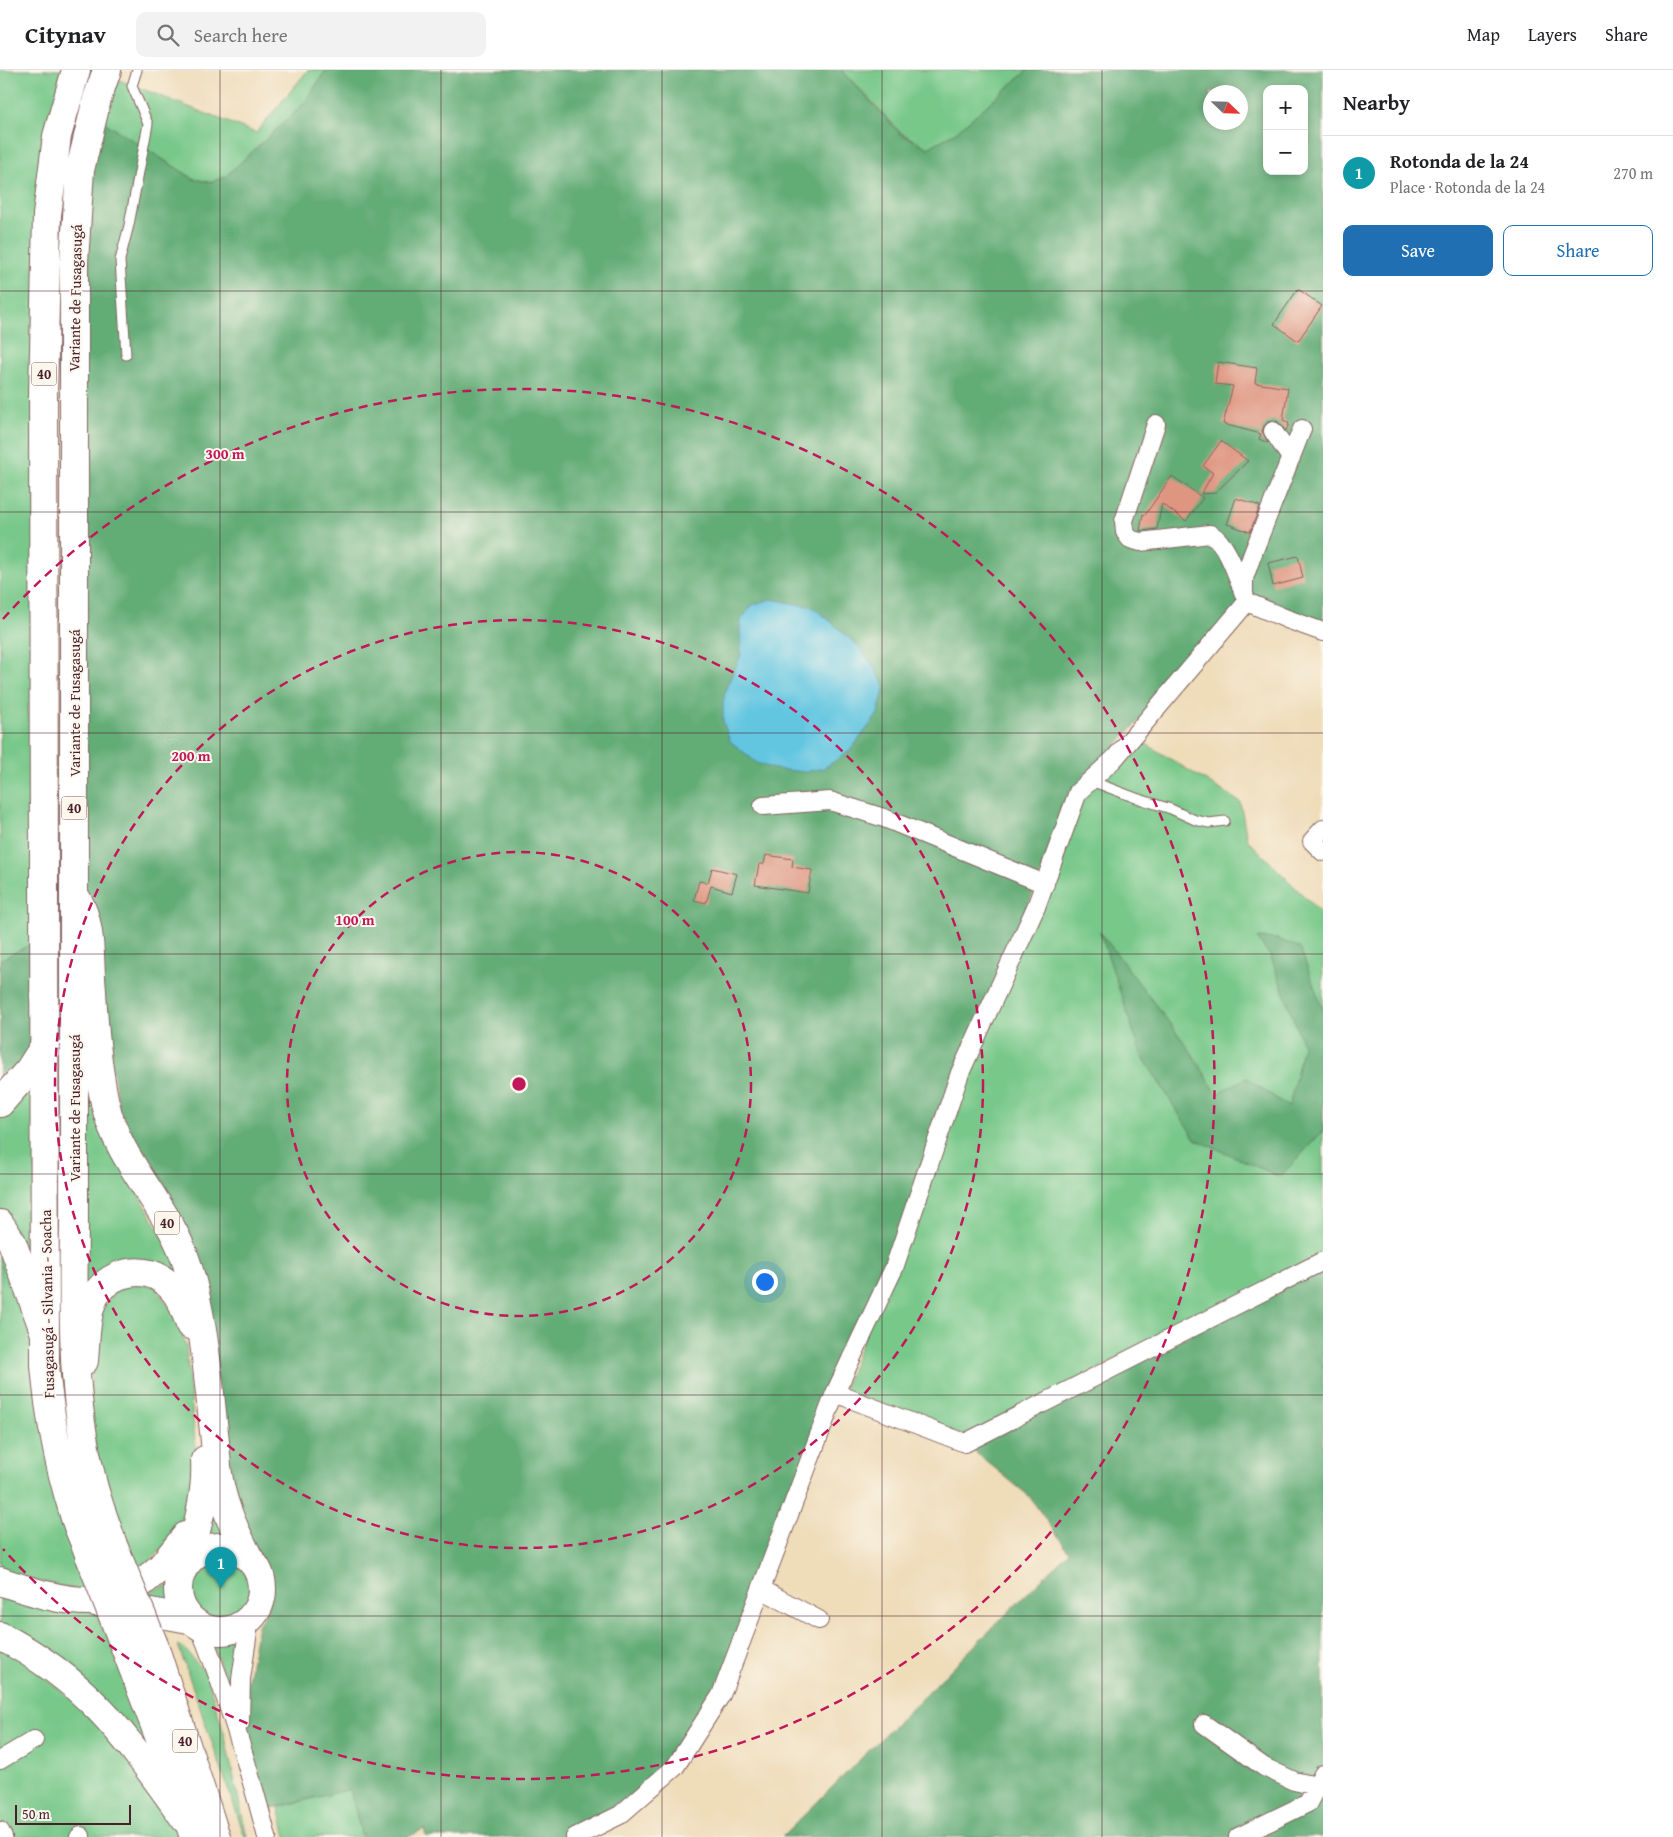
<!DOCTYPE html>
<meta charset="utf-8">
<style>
:root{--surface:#fff;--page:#f2f2f2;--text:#202124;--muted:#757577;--line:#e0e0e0;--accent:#1f6fb2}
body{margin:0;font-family:"Gentium Book Plus",serif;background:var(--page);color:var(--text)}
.controls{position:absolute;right:15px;top:15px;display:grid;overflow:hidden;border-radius:10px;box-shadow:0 2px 8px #0003}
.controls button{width:45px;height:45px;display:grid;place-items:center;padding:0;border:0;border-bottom:1px solid var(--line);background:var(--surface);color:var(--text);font:25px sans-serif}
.compass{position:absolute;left:1203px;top:15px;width:45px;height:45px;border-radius:50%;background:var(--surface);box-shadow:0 2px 8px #0003;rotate:113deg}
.scale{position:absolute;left:15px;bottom:12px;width:116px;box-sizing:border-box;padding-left:5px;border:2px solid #4a1f2b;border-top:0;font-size:14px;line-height:18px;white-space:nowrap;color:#4a1f2b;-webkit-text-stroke:4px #fbf7ec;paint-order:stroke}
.you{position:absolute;left:764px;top:1211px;width:18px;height:18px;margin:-12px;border:4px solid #fff;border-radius:50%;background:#1a73e8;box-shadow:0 0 0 8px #1a73e833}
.badge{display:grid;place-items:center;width:32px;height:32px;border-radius:50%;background:var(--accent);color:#fff;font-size:16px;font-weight:700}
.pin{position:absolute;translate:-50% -41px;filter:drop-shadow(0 1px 2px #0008)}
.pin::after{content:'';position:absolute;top:26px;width:18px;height:15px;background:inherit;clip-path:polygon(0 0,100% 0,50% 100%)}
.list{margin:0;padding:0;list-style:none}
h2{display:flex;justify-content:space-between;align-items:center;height:65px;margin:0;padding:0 20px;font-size:21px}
h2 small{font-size:16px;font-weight:400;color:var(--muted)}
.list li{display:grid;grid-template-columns:32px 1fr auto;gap:15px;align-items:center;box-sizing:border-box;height:75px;padding:0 20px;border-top:1px solid var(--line)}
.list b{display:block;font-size:19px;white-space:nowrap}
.list p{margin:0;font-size:16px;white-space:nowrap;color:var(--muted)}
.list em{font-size:16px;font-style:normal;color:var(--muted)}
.actions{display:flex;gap:10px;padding:15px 20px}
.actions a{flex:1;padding:11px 0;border:1px solid var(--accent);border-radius:10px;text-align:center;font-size:18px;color:var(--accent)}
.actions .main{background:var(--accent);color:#fff}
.icon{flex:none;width:28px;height:28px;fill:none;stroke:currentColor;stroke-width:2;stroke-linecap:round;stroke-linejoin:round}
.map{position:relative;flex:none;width:1323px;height:1767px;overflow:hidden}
header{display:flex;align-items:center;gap:30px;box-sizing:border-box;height:70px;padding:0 25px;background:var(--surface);border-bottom:1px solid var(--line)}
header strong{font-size:24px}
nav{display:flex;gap:28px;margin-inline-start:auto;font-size:18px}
.search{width:350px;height:45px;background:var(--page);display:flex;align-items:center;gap:12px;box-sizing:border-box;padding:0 18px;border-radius:10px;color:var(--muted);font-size:19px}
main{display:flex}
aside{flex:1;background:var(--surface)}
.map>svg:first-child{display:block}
.green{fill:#78c88a;stroke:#61745a}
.forest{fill:#62ac76;stroke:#566650;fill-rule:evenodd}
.water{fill:#63c6e1;stroke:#567286}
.building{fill:#df9681}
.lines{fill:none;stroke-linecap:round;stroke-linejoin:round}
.service-casing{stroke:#84615d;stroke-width:11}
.minor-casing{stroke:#84615d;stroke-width:20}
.primary-casing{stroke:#84615d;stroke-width:30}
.trunk-casing{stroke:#84615d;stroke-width:30}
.service{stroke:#fff;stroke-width:9}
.minor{stroke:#fff;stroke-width:18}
.primary{stroke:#fff;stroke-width:28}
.trunk{stroke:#fff;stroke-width:28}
.trunk-bridge-casing{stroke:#84615d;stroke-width:30;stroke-linecap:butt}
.trunk-bridge{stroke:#fff;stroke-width:28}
.grid{fill:none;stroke:#4a1f2b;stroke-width:1;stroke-opacity:0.55}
.ring{fill:none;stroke:#c2185b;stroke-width:2.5;stroke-dasharray:9 6}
.labels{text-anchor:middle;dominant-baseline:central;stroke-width:4;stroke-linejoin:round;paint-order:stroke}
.shield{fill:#fbf7ec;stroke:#7f6065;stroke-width:1}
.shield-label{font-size:14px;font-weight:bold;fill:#4a1f2b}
.street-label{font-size:15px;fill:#4a1f2b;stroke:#fbf7ec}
.centre{fill:#c2185b;stroke:#fbf7ec;stroke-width:2.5}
.ring-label{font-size:15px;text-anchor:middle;font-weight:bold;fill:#c2185b;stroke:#fbf7ec;stroke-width:4;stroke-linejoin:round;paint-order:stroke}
</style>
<header>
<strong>Citynav</strong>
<div class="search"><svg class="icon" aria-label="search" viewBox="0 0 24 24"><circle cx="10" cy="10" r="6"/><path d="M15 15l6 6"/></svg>Search here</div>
<nav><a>Map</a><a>Layers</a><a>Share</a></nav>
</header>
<main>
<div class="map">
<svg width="1323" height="1767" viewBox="0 0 1323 1767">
<rect width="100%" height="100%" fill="#fbf7ec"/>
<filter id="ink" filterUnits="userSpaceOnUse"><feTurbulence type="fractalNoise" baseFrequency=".02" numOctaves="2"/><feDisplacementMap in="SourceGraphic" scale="10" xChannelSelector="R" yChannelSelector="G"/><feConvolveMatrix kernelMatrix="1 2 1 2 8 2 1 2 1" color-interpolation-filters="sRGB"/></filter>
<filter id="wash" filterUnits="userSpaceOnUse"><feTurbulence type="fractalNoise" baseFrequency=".0096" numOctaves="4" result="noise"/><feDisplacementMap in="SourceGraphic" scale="20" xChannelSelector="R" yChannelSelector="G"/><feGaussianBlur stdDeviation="1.12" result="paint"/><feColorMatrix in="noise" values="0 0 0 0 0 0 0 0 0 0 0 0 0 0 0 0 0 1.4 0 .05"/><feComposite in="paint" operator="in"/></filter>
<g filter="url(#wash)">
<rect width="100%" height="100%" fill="#efdcb9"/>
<!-- green -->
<path class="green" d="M0,0H65L35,872L0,1018Z
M308,0H326L304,34L225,107L210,112L194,109L102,51L114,8L256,63Z
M842,0H1028L956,62L928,78L900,62Z
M1138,669L1240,732L1247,769L1323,845V1185L965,1366L843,1321L965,1006L1083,725Z
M83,927C87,972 87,1022 106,1065C131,1120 172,1167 188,1227C202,1274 206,1324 210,1373C211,1392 210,1412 214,1430C218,1443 224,1456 229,1469L218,1467L203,1470L212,1425L209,1373L199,1276L187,1224L175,1207L164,1200L146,1193L131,1192L112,1197L99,1206L87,1221L82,1236Z
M36,1006V1212L0,1142V1048Z
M0,1171L36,1266L88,1522L9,1505L0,1495Z
M121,1213L155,1216L179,1251L186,1276L197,1393L188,1444L180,1460L136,1506L100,1406L89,1335L95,1269L100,1242Z
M187 1519a33 33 0 1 1 66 0a33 33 0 1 1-66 0Z
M169,1515V1523L172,1536L137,1531L142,1524Z
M0,1521L101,1543L163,1703L0,1556Z
M241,1565L234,1634L211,1569C222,1571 231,1571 241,1565Z
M178,1575C190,1580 193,1594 205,1600L224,1663L247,1767H245Z
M0,1577L18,1587L93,1645L185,1767H0Z
M350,1719L362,1767H286L279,1737Z"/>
<!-- forest -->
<path class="forest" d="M326,0H841L901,64L928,78L956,62L1028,0H1323V558L1248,540L1074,718L892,1184L716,1623L672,1692L616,1740L563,1767H426L424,1759L408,1767H362L350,1719L265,1740L246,1670L245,1628L258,1555L266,1542L271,1526L270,1509L265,1494L257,1483L228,1409L214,1277L122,1056L83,820V192L90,101L102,51L194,109L210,112L225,107L304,34ZM1267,19H1304V101H1267ZM1210,22H1240V52H1210Z
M1100,862L1190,980L1217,1024L1246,1008L1289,1037L1303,975L1271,887L1257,868L1278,869L1300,878L1323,940V1061L1280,1107L1195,1069L1141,984Z
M35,872L36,971L0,1018V890Z
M1323,1197V1767H782L1069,1482L1029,1426L969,1377Z"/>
<!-- water -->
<path class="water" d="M771,529L813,537L830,551L855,573L871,592L885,616L878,644L850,681L824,698L805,702L774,699L757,693L730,671L723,652V632L726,618L741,585L740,559L741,550L752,535Z"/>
<g id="blocks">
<!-- building -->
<path class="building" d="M1298,219L1322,236L1298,271L1274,254Z
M1218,292L1257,298L1255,313L1288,318L1283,350L1289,353L1286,361L1278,352L1273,350L1268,352L1264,356L1262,361L1268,373L1259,369L1261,364L1223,354L1233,316L1215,314Z
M1221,371L1248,391L1215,423L1201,424L1213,403L1203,396Z
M1172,406L1203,428L1186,451L1162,434L1157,459L1140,461L1143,444L1145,445Z
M1236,428L1260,436L1250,462L1227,454Z
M1298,486L1303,508L1273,516L1268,493Z
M766,785L793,789L792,797L812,800L808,823L755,815L759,794H764Z
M712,798L737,804L732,822L711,816L706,833L694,830L699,811L708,813Z"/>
</g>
</g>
<g filter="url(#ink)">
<use href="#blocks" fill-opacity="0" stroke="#84615d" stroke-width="1"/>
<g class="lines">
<defs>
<path id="service" d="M126,285L120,190L129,155L148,54L132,16L137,0
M1091,711L1136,728L1171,739L1195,750L1209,753L1225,751"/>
<path id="minor" d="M1156,354L1124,451L1125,462L1130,469L1140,472L1210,464C1229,473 1239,513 1247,532L1287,549L1323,562
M1273,361L1291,388
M1244,522V508L1253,483L1302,359
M763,736L830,731L884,748L1045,814
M1323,759L1312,771L1323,782
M835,1323L965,1373L1323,1191
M761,1519L819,1550
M199,1556C227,1625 248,1695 267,1767
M240,1653L241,1609L250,1548
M1204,1654L1264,1697L1294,1711L1317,1716
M0,1690L34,1670
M0,1761L3,1767
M79,1767L81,1766
M575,1767L620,1745L675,1697L721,1625L835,1323L894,1198L960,1003L1036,837L1078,722L1114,689L1247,532
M1238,1767L1308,1733L1323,1704"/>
<path id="primary" d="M77,829C93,855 89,892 92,921C94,959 97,996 105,1033C118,1093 169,1136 187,1194C204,1248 208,1306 214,1362C216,1378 216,1394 219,1410C224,1438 236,1463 249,1488
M0,1033L29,1000L45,975
M0,1154L12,1172L44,1261
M84,1291C86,1270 85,1242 96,1224C112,1200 148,1194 169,1215C181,1226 185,1240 190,1255
M178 1519a42 42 0 1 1 84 0a42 42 0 1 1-84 0Z
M187,1492C197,1460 207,1424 205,1390
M0,1511C30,1521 59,1531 90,1531L189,1549
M139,1515L161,1497L186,1466
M0,1566C89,1611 129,1671 185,1749"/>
<path id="trunk" d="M76,0L57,66L47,145L43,325L45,1295C49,1344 58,1393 73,1441C77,1457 85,1472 90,1487
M107,0L97,29L80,100L74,192V1155C73,1240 71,1327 92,1410C97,1432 106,1453 113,1475
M154,1575L216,1767
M129,1588L170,1695L194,1767"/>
</defs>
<!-- service casing -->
<use href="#service" class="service-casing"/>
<!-- minor casing -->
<use href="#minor" class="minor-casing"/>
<!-- primary casing -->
<use href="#primary" class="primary-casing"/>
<!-- trunk casing -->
<use href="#trunk" class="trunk-casing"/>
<!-- service -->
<use href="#service" class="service"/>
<!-- minor -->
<use href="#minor" class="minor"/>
<!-- primary -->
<use href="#primary" class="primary"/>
<!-- trunk -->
<use href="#trunk" class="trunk"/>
<defs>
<path id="trunk-bridge" d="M113,1475L154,1575
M90,1487L129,1588"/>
</defs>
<!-- trunk-bridge casing -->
<use href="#trunk-bridge" class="trunk-bridge-casing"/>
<!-- trunk-bridge -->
<use href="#trunk-bridge" class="trunk-bridge"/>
</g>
</g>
<!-- grid -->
<path class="grid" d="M220,0V1767M441,0V1767M662,0V1767M882,0V1767M1102,0V1767M0,221H1323M0,442H1323M0,663H1323M0,884H1323M0,1104H1323M0,1325H1323M0,1546H1323"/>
<!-- distance rings -->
<g class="ring">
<circle cx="519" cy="1014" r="232"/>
<circle cx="519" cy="1014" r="464"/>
<path d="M3 549A695 695 0 1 1 3 1479"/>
</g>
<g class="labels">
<!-- shield labels -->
<g class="shield">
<rect x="31.5" y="292.5" width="25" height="23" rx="4"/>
<rect x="61.5" y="726.5" width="25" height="23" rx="4"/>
<rect x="154.5" y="1141.5" width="25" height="23" rx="4"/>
<rect x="172.5" y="1659.5" width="25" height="23" rx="4"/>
</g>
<g class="shield-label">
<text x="44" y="304">40</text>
<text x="74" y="738">40</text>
<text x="167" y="1153">40</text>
<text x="185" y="1671">40</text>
</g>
<!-- street labels -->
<g class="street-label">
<text transform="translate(75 228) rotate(-89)">Variante de Fusagasugá</text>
<text transform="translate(74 633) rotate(-90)">Variante de Fusagasugá</text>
<text transform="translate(74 1038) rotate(-90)">Variante de Fusagasugá</text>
<text transform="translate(47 1234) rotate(-91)">Fusagasugá - Silvania - Soacha</text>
</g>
</g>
<circle cx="519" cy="1014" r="8" class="centre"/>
<g class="ring-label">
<text x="225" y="389">300 m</text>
<text x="191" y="691">200 m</text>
<text x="355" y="855">100 m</text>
</g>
</svg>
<div class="controls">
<button>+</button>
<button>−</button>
</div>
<svg class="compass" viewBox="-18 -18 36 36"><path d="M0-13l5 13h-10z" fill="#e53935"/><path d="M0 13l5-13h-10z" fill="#757577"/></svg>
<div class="scale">50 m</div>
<div class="you"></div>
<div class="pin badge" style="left:221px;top:1518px;background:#0f9aa8">1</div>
</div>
<aside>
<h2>Nearby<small></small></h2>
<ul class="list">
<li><span class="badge" style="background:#0f9aa8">1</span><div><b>Rotonda de la 24</b><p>Place · Rotonda de la 24</p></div><em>270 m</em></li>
</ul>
<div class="actions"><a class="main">Save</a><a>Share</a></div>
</aside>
</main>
